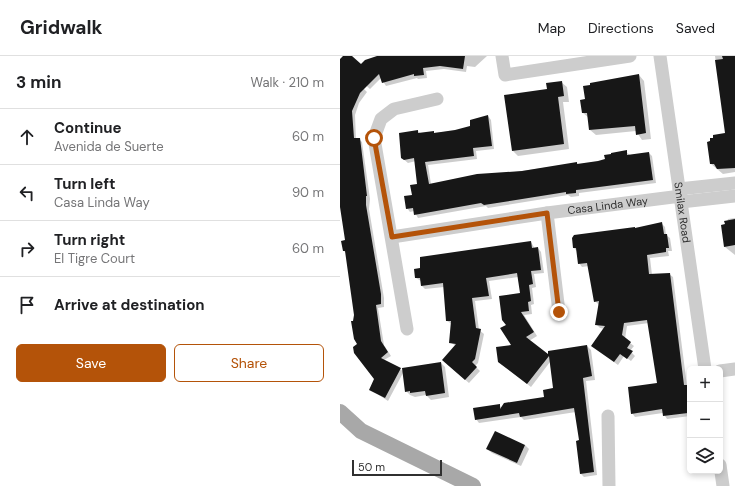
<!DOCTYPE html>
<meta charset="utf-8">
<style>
:root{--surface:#fff;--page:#f6f6f6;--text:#202124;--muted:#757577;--line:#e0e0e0;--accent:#b45309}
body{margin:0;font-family:"DM Sans",sans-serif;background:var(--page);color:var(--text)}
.controls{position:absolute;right:12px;bottom:12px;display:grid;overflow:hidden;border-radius:6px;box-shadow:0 2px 6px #0003}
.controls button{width:36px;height:36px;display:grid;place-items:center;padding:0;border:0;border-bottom:1px solid var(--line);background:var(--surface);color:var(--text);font:20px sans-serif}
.scale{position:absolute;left:12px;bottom:10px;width:90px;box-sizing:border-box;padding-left:4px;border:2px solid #303030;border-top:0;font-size:11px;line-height:14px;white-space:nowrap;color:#303030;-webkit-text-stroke:3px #fff;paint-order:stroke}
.stop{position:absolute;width:12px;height:12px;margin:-9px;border:3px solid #b45309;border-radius:50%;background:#fff}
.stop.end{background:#b45309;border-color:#fff;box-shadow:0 1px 4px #0008}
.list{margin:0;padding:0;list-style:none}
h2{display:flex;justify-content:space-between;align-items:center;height:52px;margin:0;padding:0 16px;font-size:17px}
h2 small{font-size:13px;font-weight:400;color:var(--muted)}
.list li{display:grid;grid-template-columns:26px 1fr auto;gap:12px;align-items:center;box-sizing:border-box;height:56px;padding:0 16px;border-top:1px solid var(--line)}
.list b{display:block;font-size:15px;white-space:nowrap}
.list p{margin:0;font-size:13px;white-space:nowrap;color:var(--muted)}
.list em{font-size:13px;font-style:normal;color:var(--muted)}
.actions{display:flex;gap:8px;padding:12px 16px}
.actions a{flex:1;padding:9px 0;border:1px solid var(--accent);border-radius:6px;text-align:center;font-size:14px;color:var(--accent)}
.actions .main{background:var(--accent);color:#fff}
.icon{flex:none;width:22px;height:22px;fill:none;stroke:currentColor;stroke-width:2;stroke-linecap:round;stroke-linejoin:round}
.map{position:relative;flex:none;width:395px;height:430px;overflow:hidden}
header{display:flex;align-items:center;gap:24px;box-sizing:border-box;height:56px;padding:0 20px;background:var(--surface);border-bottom:1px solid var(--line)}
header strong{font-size:19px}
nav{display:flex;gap:22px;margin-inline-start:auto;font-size:14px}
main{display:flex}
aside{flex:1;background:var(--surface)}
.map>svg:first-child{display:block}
.shadow{fill:#0003}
.building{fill:#171717}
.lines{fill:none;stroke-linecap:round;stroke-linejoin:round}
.minor{stroke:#cdcdcd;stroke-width:13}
.major{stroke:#a8a8a8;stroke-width:16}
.route{stroke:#b45309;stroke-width:5}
.labels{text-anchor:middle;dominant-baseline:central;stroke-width:4;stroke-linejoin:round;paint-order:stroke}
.street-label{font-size:11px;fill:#303030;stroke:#fff}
</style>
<header>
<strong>Gridwalk</strong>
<nav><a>Map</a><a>Directions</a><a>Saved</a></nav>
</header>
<main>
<aside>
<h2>3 min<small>Walk · 210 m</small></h2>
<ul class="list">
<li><svg class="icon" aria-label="ahead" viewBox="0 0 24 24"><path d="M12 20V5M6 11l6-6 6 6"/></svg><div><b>Continue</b><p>Avenida de Suerte</p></div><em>60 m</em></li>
<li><svg class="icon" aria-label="left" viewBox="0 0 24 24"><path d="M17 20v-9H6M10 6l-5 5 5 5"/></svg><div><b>Turn left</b><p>Casa Linda Way</p></div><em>90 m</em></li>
<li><svg class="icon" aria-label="right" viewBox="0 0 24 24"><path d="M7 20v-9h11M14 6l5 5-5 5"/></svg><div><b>Turn right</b><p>El Tigre Court</p></div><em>60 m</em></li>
<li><svg class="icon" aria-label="arrive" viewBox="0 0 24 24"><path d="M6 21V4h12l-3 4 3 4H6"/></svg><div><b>Arrive at destination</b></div></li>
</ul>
<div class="actions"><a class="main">Save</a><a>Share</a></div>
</aside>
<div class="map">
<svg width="395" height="430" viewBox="0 0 395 430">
<rect width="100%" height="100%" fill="#fff"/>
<!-- shadow -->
<path class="shadow" d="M4,0H10L21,10L40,0H147L135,11L127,10L126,16L104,13L86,15L87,22L78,23L77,22L46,30L41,22L30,33L0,6Z
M375,0H395V116L383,118L371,108L386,78Z
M299,19L304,25L311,83L302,84L296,75L256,79L250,74L249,62L243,57Z
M0,23L24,33L27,36L19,47L15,59L16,83H19L22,86L30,143L29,153L44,242V251L38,252L44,289L51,300L44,304L63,315L101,307L105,311L109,341L91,344L86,339L75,341L70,339L66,335L63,317L48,345L30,333L35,323L19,288L6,197L4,195L6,185Z
M221,26L227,31L229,46H223L229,93L178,100L173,95L208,34Z
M148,60L151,64L154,93L136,95L137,103L88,109L91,128L237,107L239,109L258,106L286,96L290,99L309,97L312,100L316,127L239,137V140L231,141L228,139L148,152L146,150L78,162L74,155L70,156L67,152L78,129L76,105L68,107L62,102L78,75L81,78L115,75L132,71Z
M395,162V199L385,191L382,170L386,169L388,163Z
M321,167L325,171L326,179L330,182L332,195H328L329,200L310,202L312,219L329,218L333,221L347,330L350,333V360L327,363L323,357L295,361L292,357L318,328L309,267L287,270L285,283L294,290L290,295L295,300L291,305L284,300L278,309L252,290L265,273L260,272L256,268L259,249L255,245L249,210L242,211L239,207L237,195L234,192Z
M191,186L195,193L198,192L201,196L204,217L194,218L196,231L192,232L194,248L191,249L192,258L184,259L197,280L189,285L210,300L247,290L251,294L255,324L246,325L257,419L244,421L241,418L240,385L236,356L184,364L181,361L139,367L136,363L159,349L162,352L205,342L214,333L210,306L191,331L159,306L172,290L167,269L181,238L178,221L149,225L152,243L135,245L139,274L144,278L138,307L135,310L140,315L129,327L107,308L116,290L110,286L112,268L107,265L104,231L85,233L82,230L81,225L76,222L81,213V202Z
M185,389L189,393L181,410L152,397L147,393Z"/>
<!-- building -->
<path class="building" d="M3,0H12L21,8L25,4L37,0H125L123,13L100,10L83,12L84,19L74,20V18L42,27L39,18L20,37L12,55L14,82H20L27,140H26V149L41,238V248L36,249L41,285L48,296L41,302L61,312L45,342L29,334L34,323L14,297L13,291L17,288L14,283L11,265H13L14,259L5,195H3L1,185L5,184L0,151V3Z
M382,0H395V112L377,113L374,108H370L367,86L370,85V82H373V79L385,77L375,4L383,3Z
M299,18L306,77L296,79L295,70L249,74L247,57H242L240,44L245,43L243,30L250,29V27Z
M222,25L224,40L218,41L224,88L172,95L164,39L207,33L206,27Z
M148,59L152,90L133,92L134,100L85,106L89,128L137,118L182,115L237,106V108L258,105L265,103L264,99L271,98V97L287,94V99L309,96L313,124L236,134V137L226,138V136L144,149L141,147L74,159L73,152L66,153L64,140L72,139L70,129L77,128L74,102L64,104L61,102L59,77L78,74V77L94,75V77L115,74L130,70V64Z
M395,163V189L384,191L381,169L385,168L384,165Z
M322,166L324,178H327L329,192H326V196L307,199L309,218L330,217L344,329H347L350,346H347L348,357L323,360L322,353L291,358L288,331L317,327L307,264L284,267L282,279L291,286L287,292L293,295L287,303L280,298L274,306L251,290L265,270L255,269L259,245L254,246L247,207L238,208L236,192H233L232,182L234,179L295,171V172Z
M191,185L192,192L198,191L201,214L191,215L193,228L189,229L191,245L188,246L189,255L181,256L194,276L186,281L208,298V295L247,289L252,320L243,322L254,416L240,418L236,385L239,384L234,352L180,361L179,357L135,364L133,352L160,348V353L164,347L204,341L203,334L213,332L209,300L187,328L158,306L156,291L171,289L160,272L166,269L162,264L159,240L180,237L177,217L146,222L149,240L132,242L136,272L141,273L135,303L132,306L137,311L125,324L102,304L116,288L109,287L111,265H106L103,227L81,230L80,222H75L74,213L80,212V201Z
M101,306L105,337L86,340L85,335L70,337V335L65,336L62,312Z
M155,375L185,389L177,407L146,393Z"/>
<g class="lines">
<!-- minor -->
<g class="minor">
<path d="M162,0L165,19L290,0"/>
<path id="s1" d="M320,0L365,313"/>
<path d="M339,133L395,127"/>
<path d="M341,146L395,140"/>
<path d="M207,157L219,256"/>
<path id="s2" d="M52,181L207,157L341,140"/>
<path d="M67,273L34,82L41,63L54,53L97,43"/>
<path d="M380,315L395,313"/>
<path d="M268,360L269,430"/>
<path d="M380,409L383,430"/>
</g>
<!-- major -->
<path class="major" d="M0,356L21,375L133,430"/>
</g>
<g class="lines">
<!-- route -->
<path class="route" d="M34,82L52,181L207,157L219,256"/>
</g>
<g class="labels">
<!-- street labels -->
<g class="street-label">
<text stroke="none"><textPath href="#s2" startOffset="218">Casa Linda Way</textPath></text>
<text stroke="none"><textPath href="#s1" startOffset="158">Smilax Road</textPath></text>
</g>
</g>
</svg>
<div class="controls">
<button>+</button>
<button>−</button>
<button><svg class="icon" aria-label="layers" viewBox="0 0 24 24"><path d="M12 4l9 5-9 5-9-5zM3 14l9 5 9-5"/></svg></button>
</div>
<div class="scale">50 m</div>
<div class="stop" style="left:34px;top:82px"></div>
<div class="stop end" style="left:219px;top:256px"></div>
</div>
</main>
